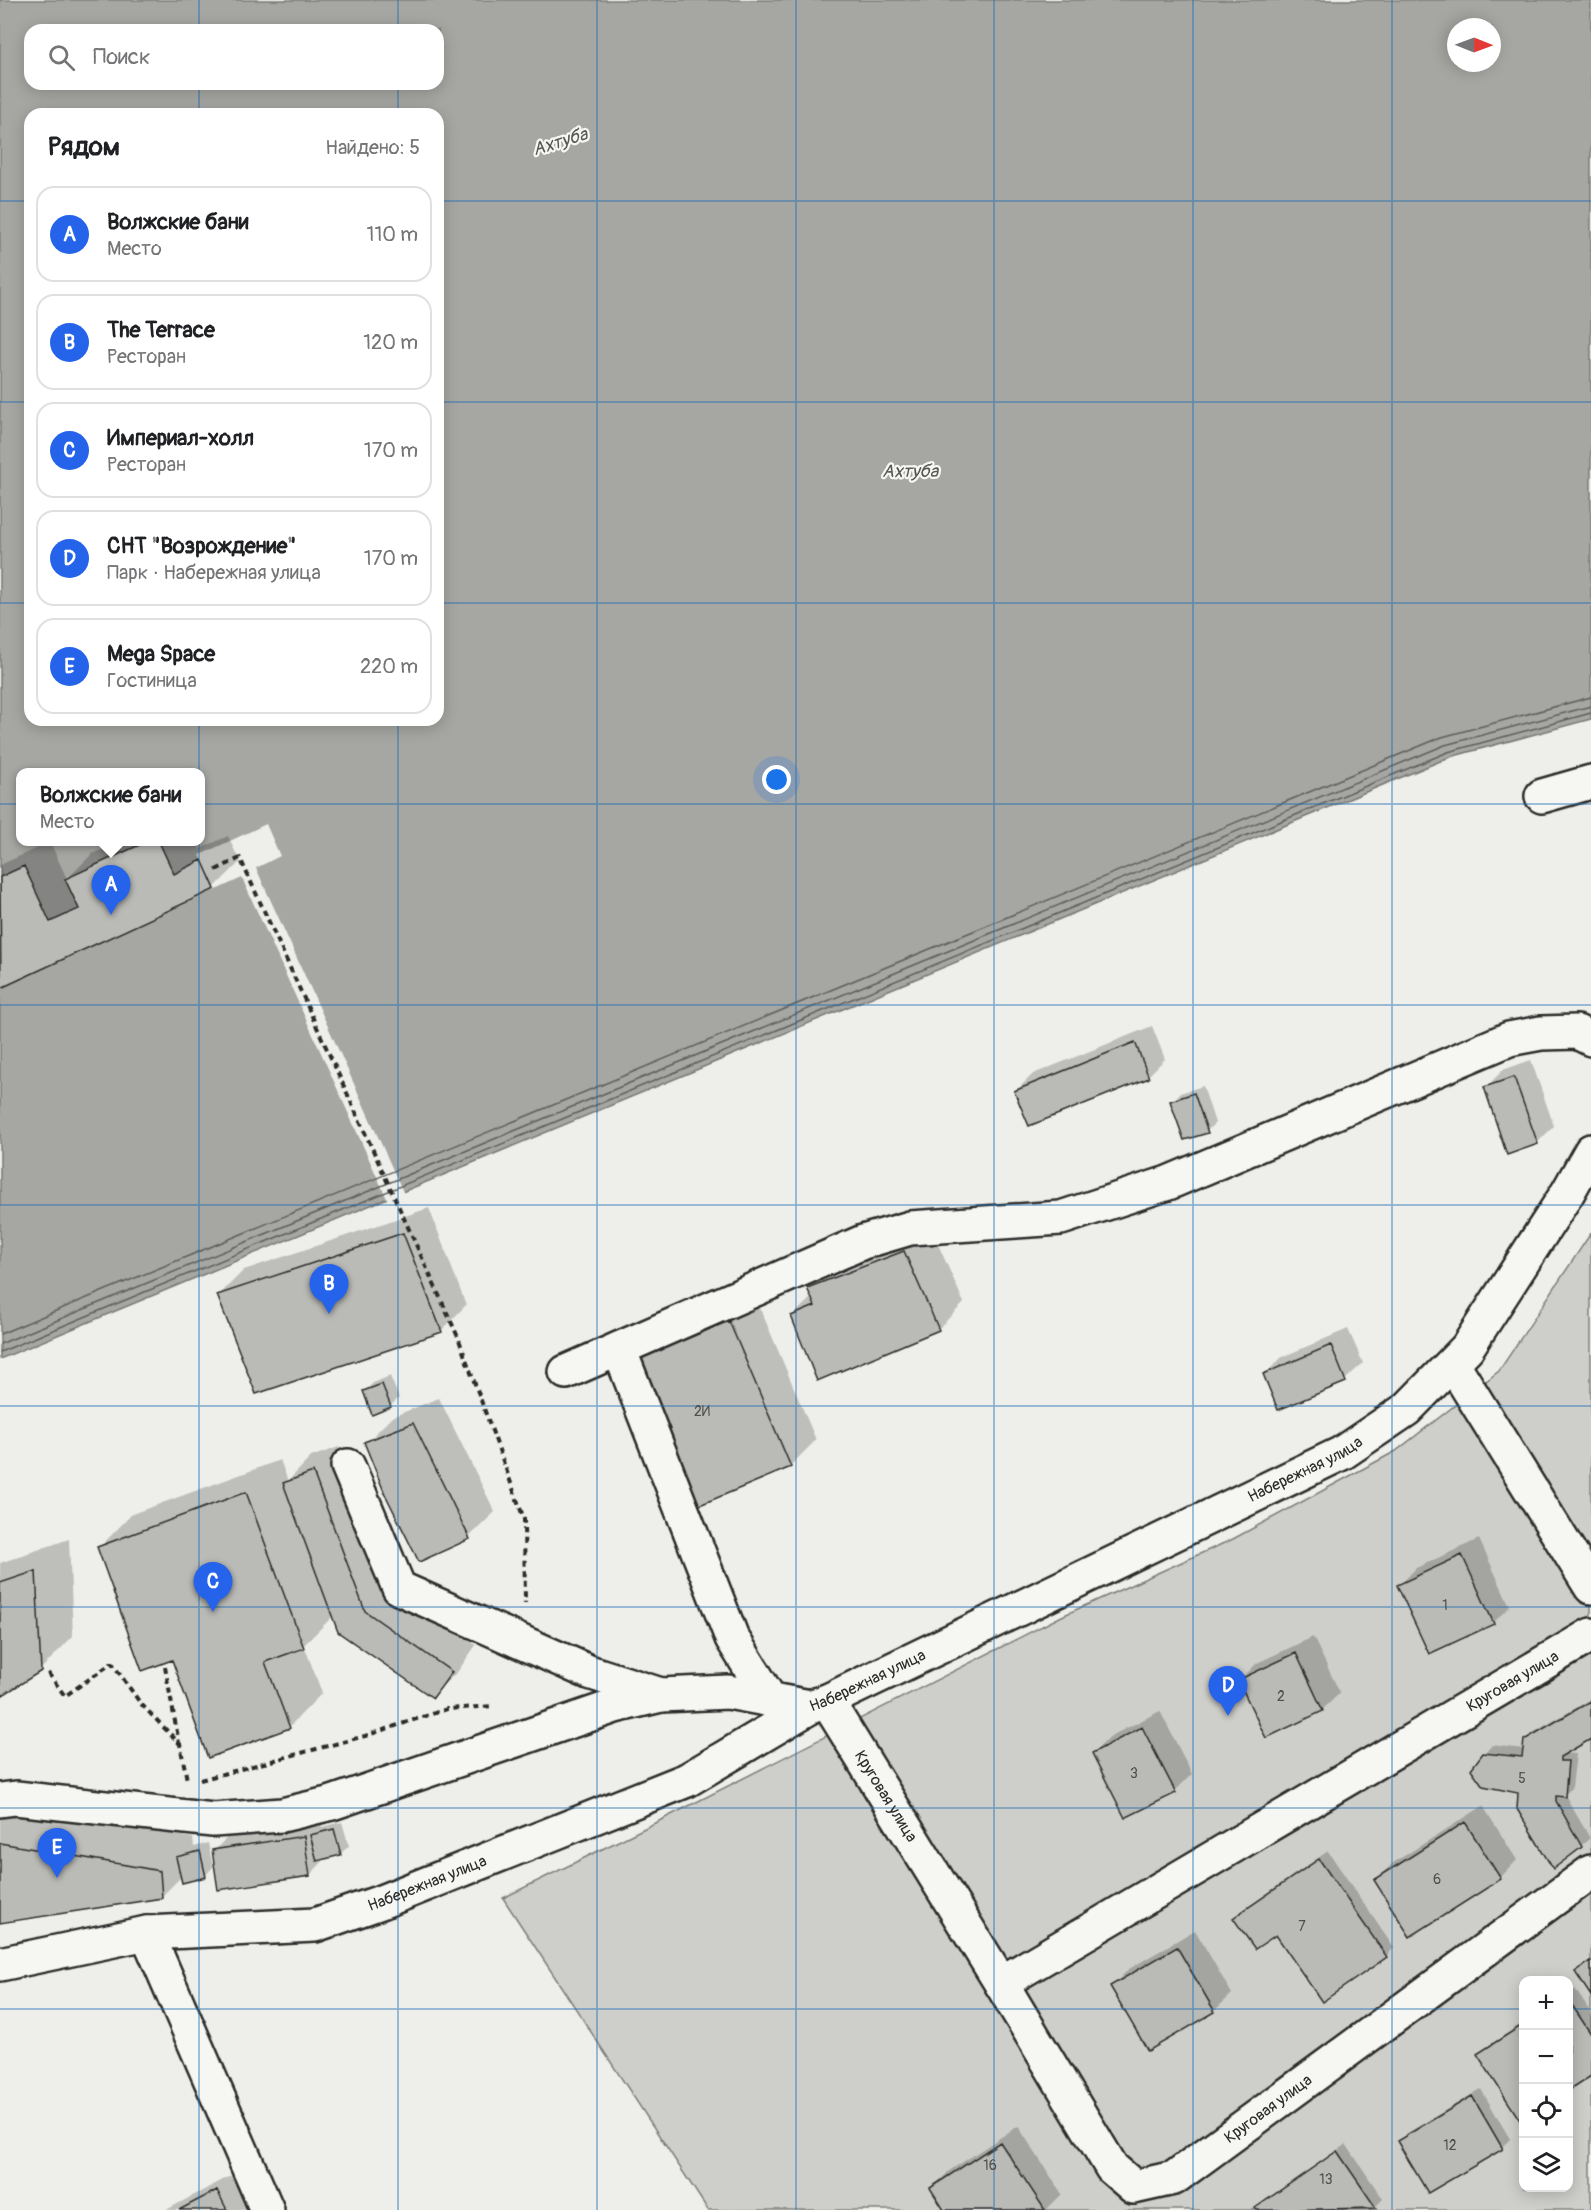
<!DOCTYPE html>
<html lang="ru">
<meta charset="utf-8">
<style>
:root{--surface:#fff;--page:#f6f6f6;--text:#202124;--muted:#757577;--line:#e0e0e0;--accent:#2563eb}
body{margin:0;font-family:Pangolin,sans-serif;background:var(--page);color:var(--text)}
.controls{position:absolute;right:18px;bottom:18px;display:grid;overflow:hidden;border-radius:12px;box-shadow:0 3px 15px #0003}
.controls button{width:54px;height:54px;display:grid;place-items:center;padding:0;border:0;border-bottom:2px solid var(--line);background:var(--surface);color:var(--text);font:30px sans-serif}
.compass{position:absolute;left:1447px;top:18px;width:54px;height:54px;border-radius:50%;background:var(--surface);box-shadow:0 3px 15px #0003;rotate:91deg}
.you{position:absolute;left:777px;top:780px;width:21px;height:21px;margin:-15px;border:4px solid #fff;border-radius:50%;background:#1a73e8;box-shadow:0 0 0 9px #1a73e833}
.badge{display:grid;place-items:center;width:39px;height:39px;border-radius:50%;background:var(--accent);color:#fff;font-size:20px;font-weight:700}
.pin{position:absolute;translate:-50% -50px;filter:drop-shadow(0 2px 3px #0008)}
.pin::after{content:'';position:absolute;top:32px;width:21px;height:18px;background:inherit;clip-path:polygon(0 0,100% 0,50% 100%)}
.popup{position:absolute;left:16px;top:768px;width:189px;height:78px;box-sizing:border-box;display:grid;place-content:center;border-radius:12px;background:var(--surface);filter:drop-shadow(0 2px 4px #0005);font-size:20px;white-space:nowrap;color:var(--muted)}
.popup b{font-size:22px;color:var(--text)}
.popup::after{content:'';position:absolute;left:50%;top:100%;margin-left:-12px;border:12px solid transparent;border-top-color:var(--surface)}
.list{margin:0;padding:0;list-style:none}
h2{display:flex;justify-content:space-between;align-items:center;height:78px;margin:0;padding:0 24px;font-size:26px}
h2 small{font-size:20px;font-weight:400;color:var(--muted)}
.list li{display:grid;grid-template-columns:39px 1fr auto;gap:18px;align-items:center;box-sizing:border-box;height:96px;margin:0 12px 12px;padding:0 12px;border:2px solid var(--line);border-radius:18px}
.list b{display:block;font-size:22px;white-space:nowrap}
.list p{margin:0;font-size:20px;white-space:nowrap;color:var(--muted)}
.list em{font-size:20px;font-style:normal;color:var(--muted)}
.icon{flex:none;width:33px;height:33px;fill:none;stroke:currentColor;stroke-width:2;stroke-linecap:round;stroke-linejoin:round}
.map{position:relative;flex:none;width:1591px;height:2210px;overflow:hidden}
.search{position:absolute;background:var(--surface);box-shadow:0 3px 15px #0003;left:24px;top:24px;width:420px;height:66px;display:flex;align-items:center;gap:15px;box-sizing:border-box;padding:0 21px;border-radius:18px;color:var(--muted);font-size:22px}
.panel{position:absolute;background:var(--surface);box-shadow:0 3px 15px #0003;left:24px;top:108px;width:420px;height:618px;border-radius:18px}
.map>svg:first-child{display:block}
.green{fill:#cececa;stroke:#7c7c7a;stroke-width:1.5;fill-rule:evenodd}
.water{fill:#a6a6a3;stroke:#757573;stroke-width:1.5;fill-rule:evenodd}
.pier{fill:#eeeeea}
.shadow{fill:#0003}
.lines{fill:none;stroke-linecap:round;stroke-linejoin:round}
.shore{stroke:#5c5c5b;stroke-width:1.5}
.building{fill:#babab7;stroke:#2b2b2b;stroke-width:1.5}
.minor-casing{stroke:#2b2b2b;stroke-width:38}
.path{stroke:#2b2b2b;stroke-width:4;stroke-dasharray:6 4.5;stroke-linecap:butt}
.minor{stroke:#f6f6f2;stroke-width:33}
.grid{fill:none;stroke:#1f6fb2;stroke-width:1.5;stroke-opacity:0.55}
.labels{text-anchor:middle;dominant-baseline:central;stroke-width:4.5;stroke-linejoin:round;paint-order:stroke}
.number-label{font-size:14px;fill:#4f4f4e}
.street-label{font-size:16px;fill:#2b2b2b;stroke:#f6f6f2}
.water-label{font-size:18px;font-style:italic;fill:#565655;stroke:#f6f6f2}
</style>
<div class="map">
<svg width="1591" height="2210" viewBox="0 0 1591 2210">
<rect width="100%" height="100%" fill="#eeeeea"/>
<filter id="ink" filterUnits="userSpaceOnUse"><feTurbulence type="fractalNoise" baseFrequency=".0167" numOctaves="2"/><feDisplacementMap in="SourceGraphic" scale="12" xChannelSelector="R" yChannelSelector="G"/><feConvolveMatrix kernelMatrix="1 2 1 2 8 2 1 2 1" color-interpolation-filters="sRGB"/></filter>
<g filter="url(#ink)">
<!-- green -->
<path class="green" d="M1591,1233V2210H708L503,1898L669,1816L1062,1616L1233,1539L1396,1451L1499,1371ZM1524,1980H1568V2188H1524Z"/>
<!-- water -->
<path class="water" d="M0,0H1591V719L1450,757L0,1359ZM1456,27H1492V63H1456ZM30,30H438V84H30ZM30,114H438V720H30ZM21,772H201V842H21Z"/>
<!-- pier -->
<path class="pier" d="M266,824L280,856L256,868L404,1194L388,1201L242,878L216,890L200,855Z"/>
<!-- shadow -->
<path class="shadow" d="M228,836L240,862L214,888L2,986L0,981V865L50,842L67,879L92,854L119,842H197L200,849Z
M1152,1026L1165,1059L1148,1076L1016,1091L1033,1074Z
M1531,1060L1554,1126L1537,1143L1485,1088L1503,1070Z
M1203,1086L1215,1123L1207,1131L1172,1102L1180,1093Z
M429,1208L466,1305L441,1331L218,1296L244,1270Z
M930,1226L964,1303L938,1329L792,1316L812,1297L809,1289L835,1263Z
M755,1296L816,1440L790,1466L635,1361L661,1335Z
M1348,1329L1363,1363L1345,1380L1279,1408L1265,1374L1282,1357Z
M390,1376L399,1398L390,1406L365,1391L373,1383Z
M439,1398L495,1512L469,1537L366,1443L392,1417Z
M339,1447L391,1585L476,1645L458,1671L432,1696L334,1615L304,1645L322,1693L289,1727L173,1658L99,1548L132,1514L280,1460L288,1481L311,1457Z
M69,1539L73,1636L40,1670L0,1695V1563Z
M1479,1539L1510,1606L1493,1623L1399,1586L1416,1568Z
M1313,1637L1340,1693L1322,1710L1240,1680L1257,1663Z
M1591,1699V1738L1564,1753L1576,1754L1572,1787L1565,1795L1590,1838L1581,1846L1520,1791L1484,1754L1492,1745L1524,1749L1525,1741L1534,1732Z
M1160,1711L1192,1774L1175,1791L1093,1753L1111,1736Z
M8,1806L193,1838L194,1847L208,1843L213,1867L205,1876H182L162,1896L0,1921V1813Z
M1483,1806L1517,1860L1500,1878L1376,1880L1393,1863Z
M321,1820L322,1827L342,1822L349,1846L340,1854L327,1857L310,1875L214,1851L231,1833Z
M1328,1851L1394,1948L1386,1956L1276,1933L1235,1918L1243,1910Z
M1195,1930L1232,1994L1214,2011L1148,2049L1112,1986L1129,1969Z
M1575,1989L1591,2013V2075L1568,2089V1993Z
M1524,2022V2119L1479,2054L1488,2046Z
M1481,2089L1510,2139L1502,2147L1399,2141L1407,2133Z
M1018,2126L1062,2194L1046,2210H946L932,2189L949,2171Z
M1346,2144L1383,2199L1375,2207L1371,2210H1258L1257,2208L1265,2200Z
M234,2174L253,2210H166Z"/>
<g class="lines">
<!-- shore -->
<path class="shore" d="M0,1334L1442,737L1591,697
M0,1344L1445,745L1591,706
M0,1352L1448,752L1591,713"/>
</g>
<!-- building -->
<path class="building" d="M146,842H159L174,874L202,860L215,889L1,988L0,877L24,866L50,922L79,909L65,879Z
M1135,1042L1149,1078L1029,1126L1014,1091Z
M1514,1077L1538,1144L1507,1155L1484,1087Z
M1194,1093L1208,1133L1184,1140L1170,1101Z
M403,1233L442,1332L256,1394L217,1295Z
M904,1251L939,1330L817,1381L791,1316L815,1306L807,1288Z
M729,1321L791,1467L695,1507L633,1361Z
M1331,1345L1346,1382L1278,1410L1263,1374Z
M382,1384L391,1407L372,1415L363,1391Z
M413,1423L470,1539L419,1562L385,1494L364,1442Z
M313,1472L365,1611L452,1672L433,1698L338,1632L283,1483Z
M246,1492L304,1648L265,1662L290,1728L208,1758L172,1660L142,1671L97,1547Z
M1462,1555L1494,1624L1429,1654L1397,1585Z
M36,1571L41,1671L0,1697V1583Z
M1296,1653L1323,1711L1266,1738L1238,1680Z
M1591,1701V1739L1560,1757V1761H1568L1565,1797L1556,1796V1801L1582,1847L1553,1869L1517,1809L1518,1793L1483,1786L1471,1769L1483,1753L1522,1757L1524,1740Z
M1142,1727L1176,1793L1125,1818L1092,1753Z
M1465,1822L1501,1879L1410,1937L1374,1880Z
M334,1829L341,1855L317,1861L310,1835Z
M304,1836L310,1876L218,1890L212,1850Z
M0,1843L160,1871L162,1898L0,1923Z
M200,1851L206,1877L182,1883L176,1857Z
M1319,1859L1387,1957L1322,2002L1276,1935L1255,1949L1233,1918Z
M1177,1947L1215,2012L1148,2051L1110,1986Z
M1591,1961V1996L1575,1972Z
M1568,1999L1591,2034V2076L1568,2091Z
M1524,2024V2120L1521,2122L1477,2054Z
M1472,2096L1503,2149L1428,2193L1397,2141Z
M1000,2142L1045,2210H944L930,2188Z
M1337,2151L1376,2208L1257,2210L1255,2208Z
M217,2190L227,2210H179Z"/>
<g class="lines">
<defs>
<g id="minor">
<path d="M1542,796L1591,782"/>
<path d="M619,1349L732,1638L771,1701"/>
<path d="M1453,1364L1591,1587"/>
<path d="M566,1372L863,1242L910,1228L1061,1218L1168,1183L1509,1039L1541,1033L1577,1032L1591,1039"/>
<path d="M348,1466L399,1588L589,1672L661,1695"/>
<path id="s1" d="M827,1701L1001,1983L1112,2168L1134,2187L1174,2178L1591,1872"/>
<path d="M0,1800L16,1798L213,1820L282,1815L332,1803L615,1706L661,1695L728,1692L810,1707"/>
<path d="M147,1933L267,2210"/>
<path id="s2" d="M0,1964L147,1933L315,1925L381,1902L687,1780L810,1707L827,1701L1342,1453L1407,1409L1467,1348L1568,1192L1591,1151"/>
<path id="s3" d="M1001,1983L1591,1635"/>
</g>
</defs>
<!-- minor casing -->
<use href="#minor" class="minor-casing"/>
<!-- path -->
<path class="path" d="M216,870L240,858L458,1337L524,1519L525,1603
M165,1667L179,1743
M48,1673L65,1696L112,1663L141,1704L180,1744L187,1780
M200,1780L365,1736L447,1709L494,1706"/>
<!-- minor -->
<use href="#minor" class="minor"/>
</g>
</g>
<!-- grid -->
<path class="grid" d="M199,0V30M398,0V30M597,0V2210M796,0V2210M994,0V2210M1193,0V2210M1392,0V2210M199,84V114M398,84V114M0,201H30M438,201H1591M0,402H30M438,402H1591M0,603H30M438,603H1591M199,720V2210M398,720V2210M0,804H1591M0,1005H1591M0,1205H1591M0,1406H1591M0,1607H1591M0,1808H1591M0,2009H1524M1568,2009H1591"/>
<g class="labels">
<!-- number labels -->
<g class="number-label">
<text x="702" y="1411">2И</text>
<text x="1445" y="1605">1</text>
<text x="1281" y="1696">2</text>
<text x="1134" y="1773">3</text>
<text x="1522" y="1778">5</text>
<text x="1437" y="1879">6</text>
<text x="1302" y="1926">7</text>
<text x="1450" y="2145">12</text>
<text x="990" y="2165">16</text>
<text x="1326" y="2179">13</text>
</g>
<!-- street labels -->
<g class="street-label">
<text stroke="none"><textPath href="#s2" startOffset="1410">Набережная улица</textPath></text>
<text stroke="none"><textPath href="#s2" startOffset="924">Набережная улица</textPath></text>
<text stroke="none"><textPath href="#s3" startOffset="594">Круговая улица</textPath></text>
<text stroke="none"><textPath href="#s1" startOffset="112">Круговая улица</textPath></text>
<text stroke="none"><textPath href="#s2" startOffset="438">Набережная улица</textPath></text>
<text stroke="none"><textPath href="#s1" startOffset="734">Круговая улица</textPath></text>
</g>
<!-- water labels -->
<g class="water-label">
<text transform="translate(560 142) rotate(-17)">Ахтуба</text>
<text x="910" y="471">Ахтуба</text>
</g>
</g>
</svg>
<div class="controls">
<button>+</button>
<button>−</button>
<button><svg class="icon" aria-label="locate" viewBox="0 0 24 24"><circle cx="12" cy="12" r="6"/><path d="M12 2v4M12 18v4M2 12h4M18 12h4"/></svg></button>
<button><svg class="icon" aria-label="layers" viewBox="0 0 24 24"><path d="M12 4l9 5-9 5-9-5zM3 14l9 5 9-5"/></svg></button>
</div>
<svg class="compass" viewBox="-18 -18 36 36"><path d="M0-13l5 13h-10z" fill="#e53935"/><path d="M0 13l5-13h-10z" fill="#757577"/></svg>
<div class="you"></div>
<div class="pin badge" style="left:111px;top:915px">A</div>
<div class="popup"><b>Волжские бани</b>Место</div>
<div class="pin badge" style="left:329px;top:1314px">B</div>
<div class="pin badge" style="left:213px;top:1612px">C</div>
<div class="pin badge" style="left:1228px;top:1716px">D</div>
<div class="pin badge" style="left:57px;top:1878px">E</div>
<div class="search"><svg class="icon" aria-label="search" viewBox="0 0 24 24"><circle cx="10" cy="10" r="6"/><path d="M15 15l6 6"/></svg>Поиск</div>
<section class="panel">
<h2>Рядом<small>Найдено: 5</small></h2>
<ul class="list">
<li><span class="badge">A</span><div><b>Волжские бани</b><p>Место</p></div><em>110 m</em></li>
<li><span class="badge">B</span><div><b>The Terrace</b><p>Ресторан</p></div><em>120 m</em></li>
<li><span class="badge">C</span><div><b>Империал-холл</b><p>Ресторан</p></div><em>170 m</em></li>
<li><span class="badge">D</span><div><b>СНТ &quot;Возрождение&quot;</b><p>Парк · Набережная улица</p></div><em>170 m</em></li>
<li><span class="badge">E</span><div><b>Mega Space</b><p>Гостиница</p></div><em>220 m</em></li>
</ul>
</section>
</div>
